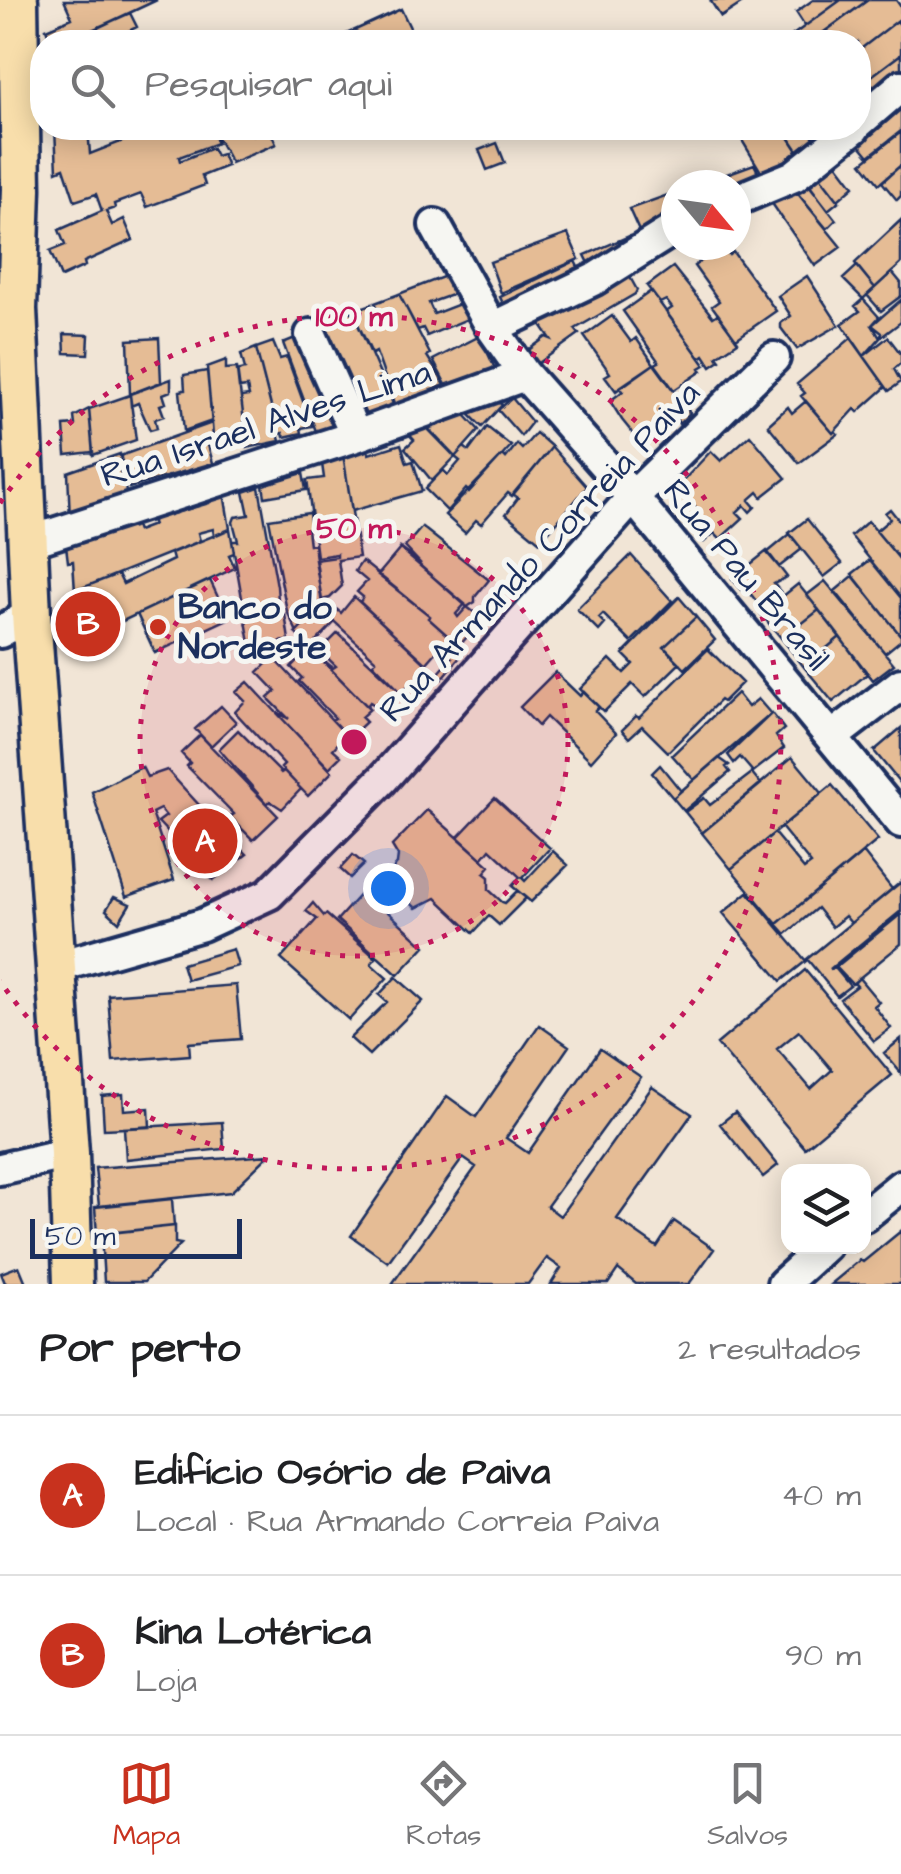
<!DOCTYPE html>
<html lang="pt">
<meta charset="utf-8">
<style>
:root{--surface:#fff;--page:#f2f2f2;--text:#202124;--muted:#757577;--line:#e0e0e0;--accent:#c8321e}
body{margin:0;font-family:"Architects Daughter",sans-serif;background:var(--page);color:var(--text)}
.controls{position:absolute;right:30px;bottom:30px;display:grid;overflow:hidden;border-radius:20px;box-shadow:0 5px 25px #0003}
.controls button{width:90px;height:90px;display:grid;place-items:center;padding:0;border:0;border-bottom:2px solid var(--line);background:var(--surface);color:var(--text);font:50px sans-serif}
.compass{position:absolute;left:661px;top:170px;width:90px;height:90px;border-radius:50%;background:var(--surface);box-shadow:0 5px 25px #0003;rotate:119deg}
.scale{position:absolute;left:30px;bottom:25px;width:212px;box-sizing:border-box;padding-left:10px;border:5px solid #1b2f5e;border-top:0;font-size:28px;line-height:35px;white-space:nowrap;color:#1b2f5e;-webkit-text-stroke:8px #f6f6f2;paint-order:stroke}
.you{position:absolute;left:388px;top:888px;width:35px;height:35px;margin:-25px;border:8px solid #fff;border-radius:50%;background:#1a73e8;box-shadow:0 0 0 15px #1a73e833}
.badge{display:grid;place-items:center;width:65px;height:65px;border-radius:50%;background:var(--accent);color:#fff;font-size:32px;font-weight:700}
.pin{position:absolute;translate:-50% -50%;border:5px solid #fff;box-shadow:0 2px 10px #0006}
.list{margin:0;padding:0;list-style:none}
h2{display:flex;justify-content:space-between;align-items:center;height:130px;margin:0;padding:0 40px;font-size:42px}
h2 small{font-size:32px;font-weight:400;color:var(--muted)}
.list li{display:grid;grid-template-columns:65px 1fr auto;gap:30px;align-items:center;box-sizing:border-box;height:160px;padding:0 40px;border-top:2px solid var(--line)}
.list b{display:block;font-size:38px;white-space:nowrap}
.list p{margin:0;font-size:32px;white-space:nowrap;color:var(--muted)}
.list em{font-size:32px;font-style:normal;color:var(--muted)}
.icon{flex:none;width:55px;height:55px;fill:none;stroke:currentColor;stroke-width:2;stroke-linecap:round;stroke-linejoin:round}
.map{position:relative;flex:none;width:901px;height:1284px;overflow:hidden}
.search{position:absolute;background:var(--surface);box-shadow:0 5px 25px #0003;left:30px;right:30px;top:30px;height:110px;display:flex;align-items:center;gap:25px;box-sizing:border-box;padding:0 35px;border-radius:40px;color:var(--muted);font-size:38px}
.sheet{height:450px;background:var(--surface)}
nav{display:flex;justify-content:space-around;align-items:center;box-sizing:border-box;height:140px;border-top:2px solid var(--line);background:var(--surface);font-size:28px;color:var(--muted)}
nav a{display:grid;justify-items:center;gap:5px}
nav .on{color:var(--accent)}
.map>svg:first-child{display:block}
.building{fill:#e5bc95;stroke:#1b2f5e;stroke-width:2.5;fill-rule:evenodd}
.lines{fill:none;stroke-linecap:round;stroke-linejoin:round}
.minor-casing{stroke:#1b2f5e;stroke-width:38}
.major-casing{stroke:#1b2f5e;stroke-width:45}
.minor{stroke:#f6f6f2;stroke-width:30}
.major{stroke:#f8deab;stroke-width:38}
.ring{fill:none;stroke:#c2185b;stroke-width:5;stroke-dasharray:5 10}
.poi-dot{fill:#c8321e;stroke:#f6f6f2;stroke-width:4}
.labels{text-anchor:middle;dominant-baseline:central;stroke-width:10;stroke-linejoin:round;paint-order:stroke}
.street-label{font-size:35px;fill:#1b2f5e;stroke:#f6f6f2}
.poi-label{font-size:35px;font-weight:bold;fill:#1b2f5e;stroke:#f6f6f2;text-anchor:start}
.centre{fill:#c2185b;stroke:#f6f6f2;stroke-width:5}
.ring-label{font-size:30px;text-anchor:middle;font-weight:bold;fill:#c2185b;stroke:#f6f6f2;stroke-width:10;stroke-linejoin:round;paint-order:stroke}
</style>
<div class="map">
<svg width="901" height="1284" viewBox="0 0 901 1284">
<rect width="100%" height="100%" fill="#f1e5d6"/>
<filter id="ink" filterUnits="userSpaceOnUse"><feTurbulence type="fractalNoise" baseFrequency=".01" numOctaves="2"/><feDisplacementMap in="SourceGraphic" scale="20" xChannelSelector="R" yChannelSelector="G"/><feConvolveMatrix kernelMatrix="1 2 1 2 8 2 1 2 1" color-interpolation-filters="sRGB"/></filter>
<g filter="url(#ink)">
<!-- building -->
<path class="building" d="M64,0H157L80,36L65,42H51L46,29L72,18Z
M710,0H747L721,17Z
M813,0H841L805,26L796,12Z
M841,0H868L810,42H794L790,37Z
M868,0H896L901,7V18L858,51V42H811Z
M401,9L414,36L399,42H329Z
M130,13L137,27L106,42H65Z
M897,21L901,26V54L861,84L858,51Z
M901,54V79L874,101L861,84Z
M901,90V131L869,156L850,133Z
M55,128H88L90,154L156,128H210L217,143L179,157L180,161L212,148L216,156L222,154L227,166L202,176L205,185L147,207L141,194L114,204L115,208L106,211L112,225L124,219L133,240L84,262L85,266L61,277L50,251L65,245L59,230L102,211L96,194L75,201L64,168L57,171Z
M212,128H259L251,131L253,135L269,128L276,144L231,163Z
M744,128L755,130L759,128H783L804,160L769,185L737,132Z
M783,128H807L824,150L807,164Z
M901,132V165L879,184L862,163Z
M497,143L505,163L487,170L479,150Z
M829,153L854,186L838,200L812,166Z
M754,164L760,176L736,185H712L710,180Z
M901,165V196L897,200L882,182Z
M812,166L839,201L828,210L802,175Z
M802,176L836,220L827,229L790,184Z
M790,184L841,247L815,266L769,199Z
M676,192V215L639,231L629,209Z
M901,220V264L875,288L855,263Z
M568,234L579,259L501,293L490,262Z
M629,236L636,250L593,271L585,255Z
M704,245H713L716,250L722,246L729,255L733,252L776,311L736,339L712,306L719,301L694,266L701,261L694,252Z
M575,261L578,267L574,269L579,279L507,312L500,297Z
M857,266L875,288L863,299L843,279Z
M673,267L713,317L718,314L738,342L717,356L720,360L711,366L704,355L700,358L666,312L672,308L666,300L660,303L647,286Z
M625,268L637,290L635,294L575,329L579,334L536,365L526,352L546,337L551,339L537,319Z
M892,272L901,283V296L881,311L867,295Z
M448,275L457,293L429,303L434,314L462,303L470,318L427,336L423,328L418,330L399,294Z
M807,276L839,325L797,349L781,328V323L791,316L778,296Z
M651,291L705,365L700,368L702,371L674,390L655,364L659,362L623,311Z
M399,294L430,354L427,356L450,393L396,409L376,352L372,354L352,311L372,304L374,309L378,308L375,303Z
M863,299L879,317L872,325L880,338L864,356L842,324L860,311L855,306Z
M901,300V322L880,338L882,333L872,325Z
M352,311L397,413L367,422L358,403L348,407L317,325Z
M612,316L631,342L636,338L654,364L616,391L605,376L610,373L584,336Z
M64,334L89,335L88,354L65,353Z
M305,334L341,425L317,434L283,343Z
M480,336L496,371L451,394L433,360Z
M888,337L901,354V363L894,369L901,382L889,391L864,356Z
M159,338L161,382L130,394L128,340Z
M851,338L886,387L858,412L855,409L833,433L801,396L805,393L797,384Z
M273,342L280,359L287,357L312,426L301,428L302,433L284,437L283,433L278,434L256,348Z
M256,348L280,441L247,448L241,397L249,396L247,387L239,388L237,371L245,369L241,354Z
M226,360V369L237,368L246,436L230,437V447L214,449L207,367Z
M654,364L690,413L679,424L677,420L643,446L622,420L610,401L623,391L620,387Z
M207,371L212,421L184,431L180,391L185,390L184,375Z
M171,379V391L163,394L166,403L160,405L164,416L155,419L157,428L150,430L138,403L131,406L130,394Z
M130,395L136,440L93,455L89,409Z
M512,398L532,422L521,436L498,410Z
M806,401L833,433L835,431L838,434L799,463L768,425L788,407L792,413Z
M499,402L502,405L482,427L467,412Z
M89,409L93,452L66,455L64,426L75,425L74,417Z
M464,414L479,430L455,457L426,427Z
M212,423L213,437L206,438L213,463L129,488L120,456Z
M424,424L455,457L432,481L405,448L414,440L407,432Z
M487,427L511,446L469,492L466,489L447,511L425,489L443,470L448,475L460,461L455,457L464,447L469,451Z
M536,433L552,447L512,496L508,493L481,524L476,520L465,533L445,515L503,455L506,458L517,444L522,449Z
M750,435L786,478L762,497L758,492L749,500L755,507L750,512L744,505L737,512L743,518L720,539L714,533L704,542L689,524L700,514L679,485L711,451L721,461Z
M401,444L407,463L413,461L422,491L352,511L343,454L367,446L369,454Z
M552,447L587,487L540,542L506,514L518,498L513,494Z
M120,454L124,470L120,472L129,501L70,520L68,472Z
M343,454L359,557L338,560L342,586L330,598L322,600L315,560L337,557V554L317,557L307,480L324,478L322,464Z
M303,473L306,490L265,497L263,485Z
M259,487L277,586L279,615L285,614L289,640L251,649L232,541H238L233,522L235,517L249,515L244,492Z
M224,493L230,529L214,536L213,529L198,533L200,541L75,591L73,561L68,562L66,546L135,525L137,531L153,525L151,520L209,503L208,497Z
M890,509L901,523V561L876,531L890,519L885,513Z
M309,513L311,529H307L309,545L314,544L322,605L317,611V605H313L314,614L297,632L287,611L269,519Z
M807,519L842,563L824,577L789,533Z
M868,521L901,561V598L851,536Z
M422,527L489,580L475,597V602L467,607L399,547L421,564L405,547Z
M230,529L234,553L229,555L235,568L89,637L69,593L118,574L123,584L173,560L171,553Z
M790,534L802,549L779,567L767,553Z
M400,549L465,604L456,614L458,617L467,607L483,619L459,646L428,618L430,616L378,575Z
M767,551L787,577L774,584L783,595L764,611L746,588L742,590L732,579Z
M631,555L672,601L631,642L603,614L599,618L605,624L599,631L577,609Z
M870,560L901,598V636L852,574Z
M362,561L430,616L428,618L465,651L442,679L437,675L452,658L440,648L426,664L360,602L363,597L357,592L367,581L355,571Z
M853,576L901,636V640L885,653L835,591Z
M210,580L228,619L155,653L137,614Z
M825,581L894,664L873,680L807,595Z
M798,584L819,610L782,639L761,614Z
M354,597L427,664L422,674L401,692L373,663L376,660L327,615L334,607L341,613Z
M679,597L696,617L664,647L680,663L645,697L632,684L604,712L580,689L610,659L624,673L633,664L623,654Z
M320,608L334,623L310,648L295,633Z
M819,610L840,637L804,667L782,639Z
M696,617L715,640L685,669L664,647Z
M338,633L401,692L383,711L370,702L367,706L313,651L333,668L336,666L320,651Z
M840,637L867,674L833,702L804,667Z
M708,649L742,683L723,702L720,700L668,752L642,726L629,738L622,730L636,716L639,718Z
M307,650L310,654L313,651L370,709L361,717L366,722L349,738L332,720L335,718L299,681L302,678L291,667Z
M273,657L346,735L333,749L341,756L329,768L275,711L289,719L268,698L276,691L258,672Z
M555,672L580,696L584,692L599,707L595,711L616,733L591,761L546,717L538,726L520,707Z
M248,682L332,772L308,796L281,768L284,765L235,712L245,701L236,692Z
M737,693L748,707L758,699L771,714L694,780L672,755Z
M221,706L236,722L211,746L195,729Z
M772,713L784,729L776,736L784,748L753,772L740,757L734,763L728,755Z
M901,728V784L874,751Z
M238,730L281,773L284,771L301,789L282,809L270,801L267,804L219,749Z
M200,735L278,816L253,840L230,817L234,814L187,766L190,763L181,753Z
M792,757L822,793L731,869L702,833Z
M719,758L729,765L726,767L730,772L684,811L673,798Z
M660,765L681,791L673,798L652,773Z
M142,767L147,777L167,770L211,818L214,815L223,823L220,827L247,854L213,880L158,822L166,816L160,809L152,813L174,880L126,897L92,792Z
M752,773L761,784L702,833L685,812L704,798L710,805Z
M832,785L878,840L777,924L731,869L774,833L804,869L811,864L781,827Z
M495,798L550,848L522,878L525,881L553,851L568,865L531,902L512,886L520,877L490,849L482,859L458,837Z
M427,810L490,866L484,873L489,877V890L502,902L505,903L517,891L526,898L499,925L489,916L473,933L436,898L416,908L385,879L397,864L398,856L392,846Z
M863,852L892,889L851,923L845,916L832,927L817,908L786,934L777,924Z
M353,855L364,864L350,878L340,869Z
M901,882V911L830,969L835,968L850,986L837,996L807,959Z
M364,890L425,946L398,975L337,920Z
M748,892L806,961L781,981L723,913Z
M114,897L130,904L119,922L106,910Z
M313,903L324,916L326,914L376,958L371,964L387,978L349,1020L281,959L317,919L306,911Z
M901,914V944L852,984L836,967Z
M233,949L238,966L187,980L182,964Z
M805,970L892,1075L805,1148L717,1044ZM799,1031L832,1070L811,1089L777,1049Z
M396,977L423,1001L369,1055L350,1038L387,1002L379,995Z
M859,978L879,1002L874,1006L891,1028L874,1041L840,999L857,986L854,983Z
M236,985L241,1039L189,1043L190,1055L113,1061L108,995Z
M539,1025L569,1046L506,1138L528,1153L600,1049L641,1077L547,1206L560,1216L652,1087L692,1114L617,1219L657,1247L674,1221L714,1249L689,1284H636L618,1269L608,1284H551L561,1268L547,1258L528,1284H392L476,1167L463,1158L388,1262L351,1236L447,1096L476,1117Z
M901,1039V1073L884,1053Z
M123,1094L124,1110L149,1108L150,1127L104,1129L102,1096Z
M735,1112L778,1165L763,1177L720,1124Z
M222,1122L224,1149L126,1159L124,1128Z
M269,1155L231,1192L99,1206L95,1168Z
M172,1199L174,1226L97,1234L95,1207Z
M175,1226V1243L181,1244L144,1282H104L101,1234Z
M901,1231V1284H831L860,1260L863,1262Z
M19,1266L26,1283H5L1,1273Z"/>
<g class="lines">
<defs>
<path id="minor" d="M858,123L901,86
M736,200L794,176L854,128
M435,225L492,328L525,375L633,497L901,822
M492,328L595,279L676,228
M311,335L356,436
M29,542L356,436L525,375
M0,632L31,614
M832,737L901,684
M56,967L202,925L269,894L383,779L633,497L774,358
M0,1169L69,1153
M864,1216L901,1186
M783,1284L825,1246"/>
<path id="major" d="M18,0L21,189L17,309L31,614L69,1153L73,1284"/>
</defs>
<!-- minor casing -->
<use href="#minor" class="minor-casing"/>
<!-- major casing -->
<use href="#major" class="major-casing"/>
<!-- minor -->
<use href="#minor" class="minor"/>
<!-- major -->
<use href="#major" class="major"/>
</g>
</g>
<!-- distance rings -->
<circle cx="354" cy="742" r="214" fill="#c2185b" fill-opacity=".12"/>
<g class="ring">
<circle cx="354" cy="742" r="214"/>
<path d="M0 503A427 427 0 1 1 0 981"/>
</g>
<!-- markers -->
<circle class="poi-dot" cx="158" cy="627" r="10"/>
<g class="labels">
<!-- street labels -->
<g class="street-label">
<text transform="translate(266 424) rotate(-18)">Rua Israel Alves Lima</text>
<text transform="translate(540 552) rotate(-47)">Rua Armando Correia Paiva</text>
<text transform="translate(746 575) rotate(50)">Rua Pau Brasil</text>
</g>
<!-- poi labels -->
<g class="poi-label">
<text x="178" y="607">Banco do<tspan x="178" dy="40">Nordeste</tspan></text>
</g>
</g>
<circle cx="354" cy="742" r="15" class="centre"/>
<g class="ring-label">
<text x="354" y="326">100 m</text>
<text x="354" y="538">50 m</text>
</g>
</svg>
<div class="controls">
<button><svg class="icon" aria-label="layers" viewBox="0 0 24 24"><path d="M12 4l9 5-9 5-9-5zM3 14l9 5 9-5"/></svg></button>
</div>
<svg class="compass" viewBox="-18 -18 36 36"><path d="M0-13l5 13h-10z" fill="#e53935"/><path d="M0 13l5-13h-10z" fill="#757577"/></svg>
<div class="scale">50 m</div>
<div class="you"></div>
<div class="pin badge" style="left:205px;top:841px">A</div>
<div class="pin badge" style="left:88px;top:624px">B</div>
<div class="search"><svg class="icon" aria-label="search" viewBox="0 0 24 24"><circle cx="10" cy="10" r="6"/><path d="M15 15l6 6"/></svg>Pesquisar aqui</div>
</div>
<section class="sheet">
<h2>Por perto<small>2 resultados</small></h2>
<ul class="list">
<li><span class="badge">A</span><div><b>Edifício Osório de Paiva</b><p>Local · Rua Armando Correia Paiva</p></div><em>40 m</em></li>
<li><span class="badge">B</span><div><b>Kina Lotérica</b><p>Loja</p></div><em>90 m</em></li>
</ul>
</section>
<nav>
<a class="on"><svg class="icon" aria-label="map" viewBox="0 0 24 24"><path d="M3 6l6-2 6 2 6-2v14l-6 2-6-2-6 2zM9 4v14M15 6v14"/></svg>Mapa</a>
<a><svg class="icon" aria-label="directions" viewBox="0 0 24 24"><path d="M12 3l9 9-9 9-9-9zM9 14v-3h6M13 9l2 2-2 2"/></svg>Rotas</a>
<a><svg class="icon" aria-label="saved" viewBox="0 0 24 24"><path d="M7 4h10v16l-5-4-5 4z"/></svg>Salvos</a>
</nav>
